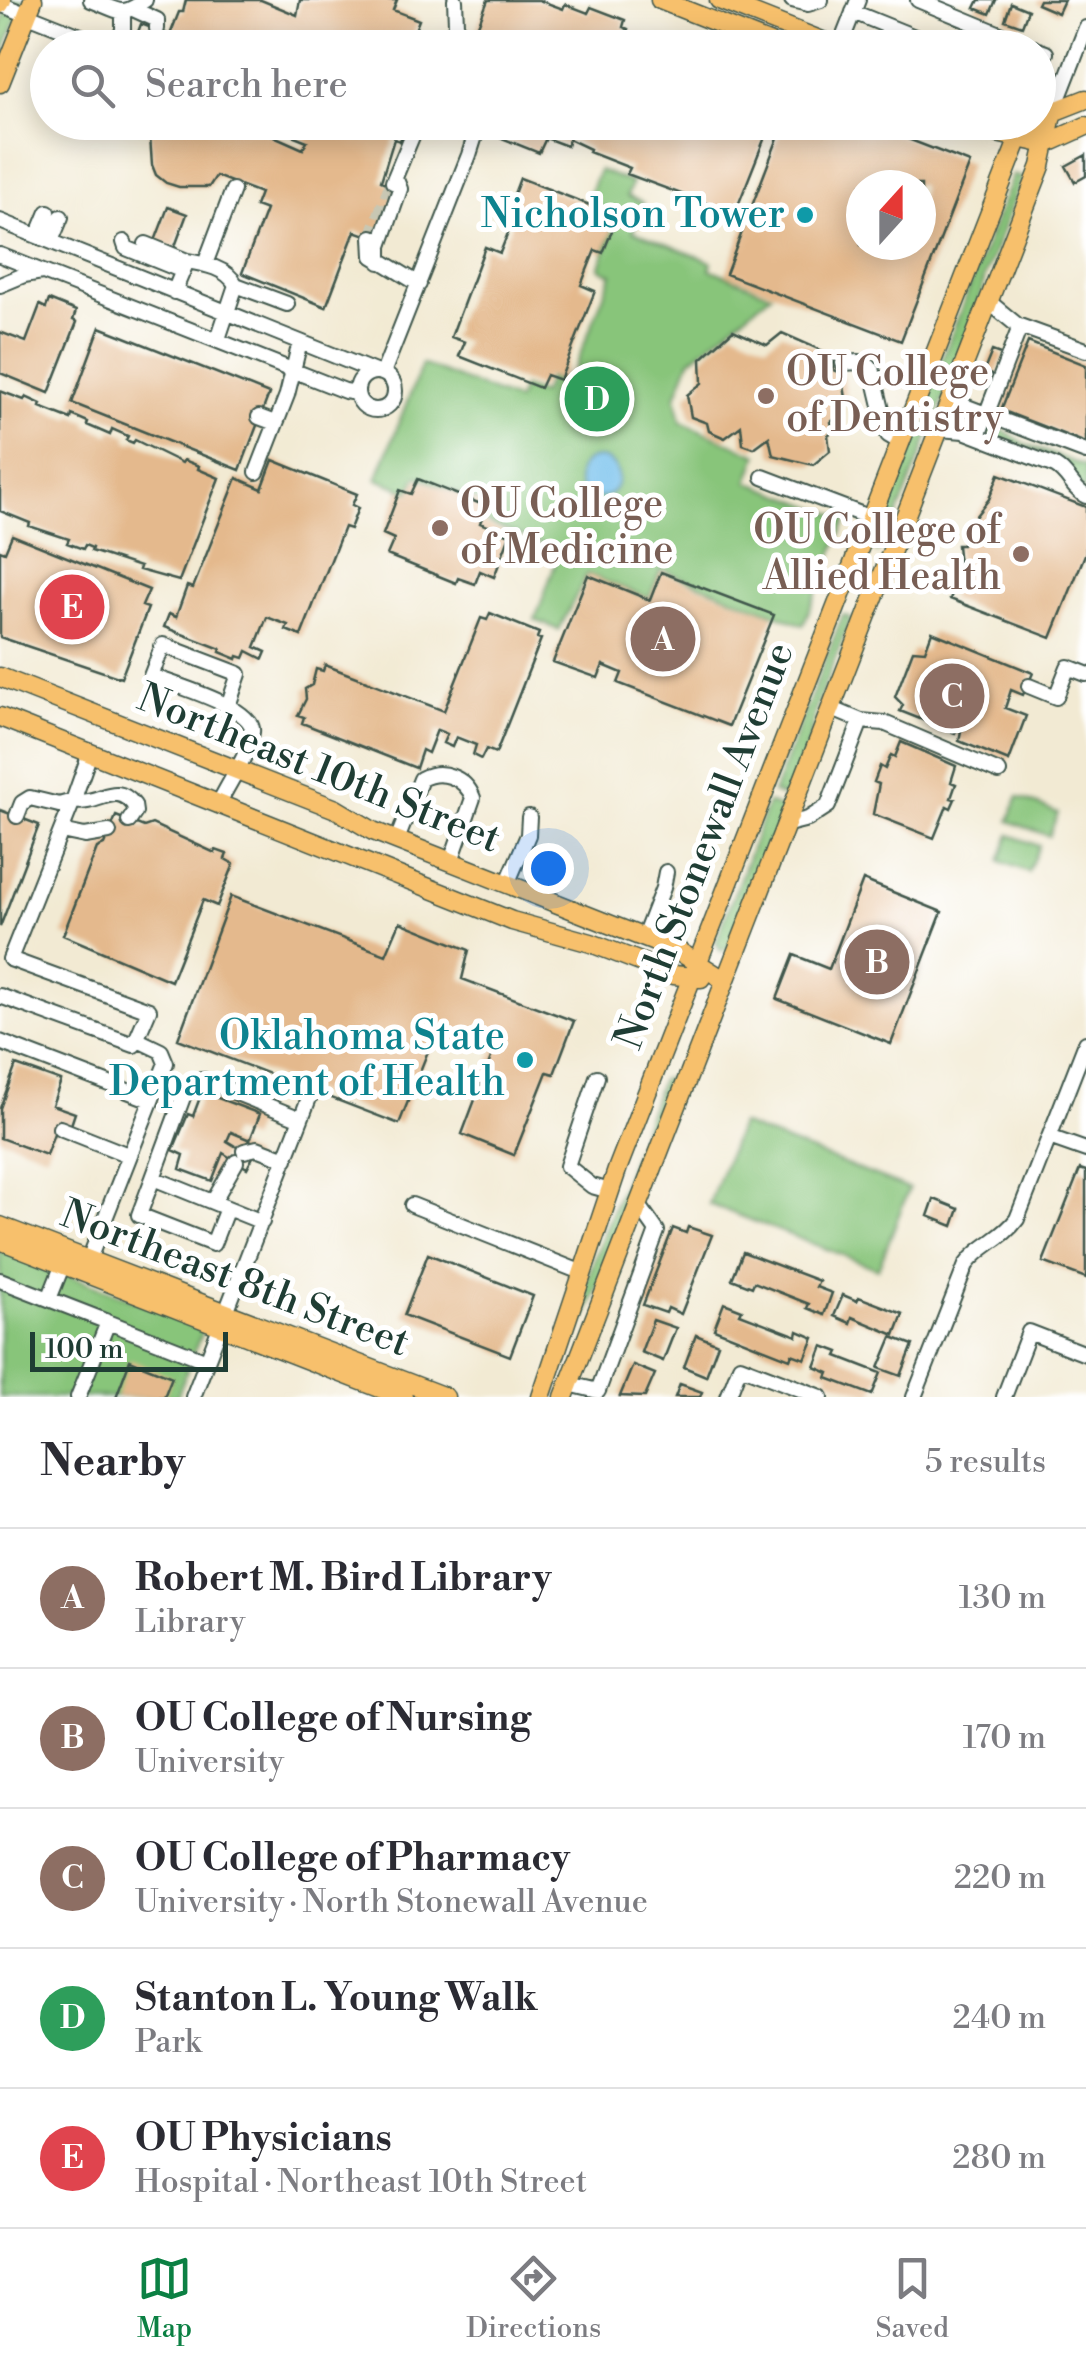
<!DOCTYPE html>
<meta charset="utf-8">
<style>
:root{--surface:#fff;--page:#f2f2f3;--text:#2b2b33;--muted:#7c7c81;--line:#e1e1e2;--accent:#0b8043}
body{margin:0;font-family:"Libre Bodoni",serif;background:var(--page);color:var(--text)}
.compass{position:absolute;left:846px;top:170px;width:90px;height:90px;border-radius:50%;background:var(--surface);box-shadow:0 5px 25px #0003;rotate:21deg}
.scale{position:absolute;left:30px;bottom:25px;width:198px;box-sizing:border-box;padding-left:10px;border:5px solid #1f3d34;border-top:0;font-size:28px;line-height:35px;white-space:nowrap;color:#1f3d34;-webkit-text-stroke:8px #fff;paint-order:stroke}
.you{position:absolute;left:548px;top:868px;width:35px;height:35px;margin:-25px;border:8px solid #fff;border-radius:50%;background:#1a73e8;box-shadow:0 0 0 15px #1a73e833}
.badge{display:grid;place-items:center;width:65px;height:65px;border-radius:50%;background:var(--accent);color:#fff;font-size:32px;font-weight:700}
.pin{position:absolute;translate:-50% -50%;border:5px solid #fff;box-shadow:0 2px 10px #0006}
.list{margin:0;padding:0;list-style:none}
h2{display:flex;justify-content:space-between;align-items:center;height:130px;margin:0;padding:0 40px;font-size:42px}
h2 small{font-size:32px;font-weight:400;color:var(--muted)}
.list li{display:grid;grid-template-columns:65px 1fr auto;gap:30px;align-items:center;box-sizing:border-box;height:140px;padding:0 40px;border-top:2px solid var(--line)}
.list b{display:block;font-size:38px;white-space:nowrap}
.list p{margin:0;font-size:32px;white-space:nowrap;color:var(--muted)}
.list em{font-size:32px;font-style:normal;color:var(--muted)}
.icon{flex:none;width:55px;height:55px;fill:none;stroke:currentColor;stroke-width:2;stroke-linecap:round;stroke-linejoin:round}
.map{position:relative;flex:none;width:1086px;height:1397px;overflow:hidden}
.search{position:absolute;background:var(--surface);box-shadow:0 5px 25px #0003;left:30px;right:30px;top:30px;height:110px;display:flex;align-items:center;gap:25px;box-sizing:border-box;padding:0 35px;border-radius:55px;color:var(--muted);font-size:38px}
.sheet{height:830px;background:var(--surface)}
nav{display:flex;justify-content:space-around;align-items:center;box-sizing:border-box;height:140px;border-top:2px solid var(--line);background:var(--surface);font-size:28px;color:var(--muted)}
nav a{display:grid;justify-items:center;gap:5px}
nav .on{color:var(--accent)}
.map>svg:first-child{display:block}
.green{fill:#88c57a;stroke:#548157;stroke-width:2.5}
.water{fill:#72bfec;stroke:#487e90;stroke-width:2.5}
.building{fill:#e4b98d;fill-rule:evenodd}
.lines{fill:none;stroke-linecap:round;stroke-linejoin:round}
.minor-tunnel{stroke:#c8c7b3;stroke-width:14;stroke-dasharray:14 7;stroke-linecap:butt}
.minor-casing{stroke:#3f574c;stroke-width:18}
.major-casing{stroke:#3f574c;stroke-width:21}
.minor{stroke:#fff;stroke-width:14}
.major{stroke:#f7c06c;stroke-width:18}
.culture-dot{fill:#0f9aa8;stroke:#fff;stroke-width:4}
.education-dot{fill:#8d6e63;stroke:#fff;stroke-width:4}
.labels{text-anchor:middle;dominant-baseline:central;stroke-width:10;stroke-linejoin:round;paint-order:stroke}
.culture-label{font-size:40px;fill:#0d838f;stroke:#fff;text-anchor:end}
.education-label{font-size:40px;fill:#785e54;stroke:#fff;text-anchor:start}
.street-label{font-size:40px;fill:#1f3d34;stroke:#fff}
</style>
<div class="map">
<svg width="1086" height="1397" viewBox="0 0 1086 1397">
<rect width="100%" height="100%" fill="#fff"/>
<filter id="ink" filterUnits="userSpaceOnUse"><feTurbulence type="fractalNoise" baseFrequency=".01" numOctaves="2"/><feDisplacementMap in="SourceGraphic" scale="20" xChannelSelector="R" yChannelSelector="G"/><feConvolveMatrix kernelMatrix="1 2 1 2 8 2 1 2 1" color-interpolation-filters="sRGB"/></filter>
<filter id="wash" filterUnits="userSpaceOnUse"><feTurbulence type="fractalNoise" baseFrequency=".0048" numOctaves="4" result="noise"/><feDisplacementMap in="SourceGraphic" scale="40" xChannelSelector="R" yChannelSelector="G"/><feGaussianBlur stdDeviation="2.25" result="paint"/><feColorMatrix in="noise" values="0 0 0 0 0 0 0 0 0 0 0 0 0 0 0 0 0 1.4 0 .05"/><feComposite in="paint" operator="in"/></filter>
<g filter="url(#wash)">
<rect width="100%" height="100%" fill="#f2ead3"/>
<!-- green -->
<path class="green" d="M10,0H24L0,62V29Z
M599,170L632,183L627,196L643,203L633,231L712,262L710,269L771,294L690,360L676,396L681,422L758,455L748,482L847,519L803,625L661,569L649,598L587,574L559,630L535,620L560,551L482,521L487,505L417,476L410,492L377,479L422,364L517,401L523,387L542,394L548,378L568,385L612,274L599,268L619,215L586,201Z
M1013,175L1022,178L985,276L976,317L885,546L877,552L871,543Z
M994,425L1025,444L1086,467V491L1078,486C1069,456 1018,447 991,437L988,431Z
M843,615L851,618L816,707L807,753L789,799L773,793Z
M1018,797L1058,813L1049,836L1009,821Z
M768,803L785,810L729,948L721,951L716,942Z
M1010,835L1039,846L1028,872L1000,861Z
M668,1078L670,1084L647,1162L585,1319L579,1317L576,1309L661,1080Z
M740,1124L909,1189L878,1269L709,1204Z
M0,1249L192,1322L202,1331L177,1397H0Z"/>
<!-- water -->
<path class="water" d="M578 478a20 20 0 1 1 40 0a20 20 0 1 1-40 0Z"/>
<g id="blocks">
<!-- building -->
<path class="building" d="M186,0H261L297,15L300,0H397L393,10L419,20L408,48H281L273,44L272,48H132L141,24L170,35L179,12H183Z
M488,0H539L563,9L565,4L588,13L591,7L625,20L623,27L628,29L627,32L666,48H469Z
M979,0H996L990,14L975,8Z
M1039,0H1064L1058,13L1037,4Z
M1011,3L1028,10L1022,26L1005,20Z
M149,122H242L303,149L307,141L292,135L297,122H407L400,141L394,139L381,181L397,188L377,239L355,231L326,307L242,273L266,210L255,206L260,193L216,176L209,187H179L166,183L156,175L152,165Z
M491,122H771L737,208L729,205L727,211L627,174L630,168L589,152L590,149L569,139L567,146L546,138L539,153L487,132Z
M784,122H864L970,163L901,341L726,274ZM861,185H921V245H861Z
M1086,155V176L1075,182L1066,166Z
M520,178L618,216L603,253L595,250L581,285L595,291L560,380L546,375L540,388L459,356L465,342L451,337L485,247L500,253L514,218L506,215Z
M168,207L187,214L174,249L155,241Z
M49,300L76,311L73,320L77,322L49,393L0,373V332L26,342L40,305L46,308Z
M100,327L269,394L240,470L72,403Z
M733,330L767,345L782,333L832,355L834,370L842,373L846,398L839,401L844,412L831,422L833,431L828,435L830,451L813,465L773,455L769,437L754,448L743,444L741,426L725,438L709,431L707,423L691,417L687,395L702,383L701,359Z
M1028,342L1086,365V443L1001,410Z
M992,351L1003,355L995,377L984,371Z
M0,391L24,400L26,397L41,404L40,407L71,419L72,415L88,422L87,425L110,435L112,429L128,436L126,440L133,443L135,440L182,463L184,460L199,466L198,469L219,478L179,581L139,570L140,567L91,551L92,548L85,545L83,549L67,543L69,539L29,526L30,523L0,511Z
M273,460L357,494L352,505L358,508L350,529L344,527L301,636L286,630L288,625L267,617L255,647L266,652L263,659L247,651L244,658L238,656L237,659L220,652L221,649L164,627L169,614L176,617L187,586L193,588L237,478L262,489Z
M999,474L1086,507V552L1051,638L950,599L961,572L968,570L966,564L959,565L957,545H962L967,527L989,499Z
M418,479L486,506L480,523L510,535L494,577L480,571L475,584L458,578L456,583L387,555L394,539L383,534L400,490L411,494Z
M12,535L149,590L142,606L148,608L121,678L0,637V550L5,552Z
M661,572L774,615L729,726L618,683L622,673L603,665L598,678L553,662L588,575L650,600Z
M490,613L539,633L537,638L541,639L496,753L486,749L481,759L473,755L476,745L456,737L452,747L443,743L447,734L437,730L428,753L422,750L416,768L302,723L304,717L298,715L306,699L305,689L312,685L316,669L323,671L325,665L444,711L481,618L487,620Z
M932,632L1033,673L1023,695L1011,690L1005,708L1026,716L1009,761L959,741L962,726L958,727L955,733L900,711L903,705L895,697L913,650L925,651Z
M901,742L956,766L951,782L956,784L951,798L955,799L951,808L947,806L934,838L873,814L879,784L874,782L880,766L885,769L891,755L895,757Z
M0,810L39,825L0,927Z
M116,816L144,827L152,824L215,853L216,850L227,854L225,859L234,864L217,906L203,900L171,981L63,935L97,848L104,845Z
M863,880L942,912L891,1044L777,999L794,955L829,969Z
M231,896L386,955L400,922L469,950L462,979L574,1021L554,1074L547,1072L514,1155L462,1134L495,1047L467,1036L465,1042L436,1031L399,1124L178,1039Z
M16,1065L61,1081L52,1105L75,1113L71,1125L59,1120L46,1155L0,1138V1108Z
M202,1092L260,1114L250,1140L231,1132L227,1141L253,1157L247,1168L223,1153L212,1181L180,1169L184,1155L173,1150L188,1114L193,1116Z
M1080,1169L1086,1171V1278L1043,1262Z
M934,1199L959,1209L953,1226L928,1216Z
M688,1227L712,1235L681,1314L668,1308L666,1313L643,1305L673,1228L686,1233Z
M743,1252L819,1281L816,1287L832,1293L824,1315L807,1308L809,1304L754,1282L752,1287L732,1279Z
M428,1254L533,1296L510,1356L404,1315Z
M843,1295L857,1301L859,1297L903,1314L895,1335L852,1317L850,1323L834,1316Z
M724,1303L742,1310L740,1314L797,1336L798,1331L814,1338L805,1359L792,1354L790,1359L714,1329Z
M653,1320L676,1328L663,1361L641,1352Z
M696,1335L718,1344L706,1376L684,1367Z
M892,1337L913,1345L901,1376L879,1368Z
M823,1346L839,1352L837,1356L881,1373L872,1395L827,1378L829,1373L815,1367Z
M130,1360L172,1377L164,1397H116Z
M633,1365L655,1374L645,1397L620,1396Z
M680,1384L702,1392L700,1397H675Z"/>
</g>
</g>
<g filter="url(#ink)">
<use href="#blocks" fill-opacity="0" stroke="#3f574c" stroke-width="2.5"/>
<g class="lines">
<!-- minor-tunnel -->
<path class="minor-tunnel" d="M150,48L157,29
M372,237L391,185"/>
<defs>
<path id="minor" d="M91,0C120,11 121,18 145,0
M455,0L457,48
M792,0L808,4L821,0
M918,0L1034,48
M0,4L111,48
M135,10L157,20V29
M853,12L942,48
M114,48L123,30V12
M839,48L858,0
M1038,50L1046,53L1038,68
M1052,115L1086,28
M903,122L917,126L930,122
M393,182L418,122
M0,221L375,372
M38,236L48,212
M372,237L373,256L419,284
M51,241L61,217
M124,242L126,248L183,271
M146,244L187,261
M0,255L345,391L357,393
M380,262V246L400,189L395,177
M205,264L233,190
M0,285L24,275L42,272
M236,285L287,304
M174,292L187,261C205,264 227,268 236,285L218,339
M1017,325L1086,350
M843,363L859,362L872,368L888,435L900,442
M357 391a19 19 0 1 1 38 0a19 19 0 1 1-38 0Z
M383,373L469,155L475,136L476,122
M953,395L962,405L1086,452
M259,417L275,423
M939,429L964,431L1055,466C1069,474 1072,489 1086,496
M978,436L1018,332L1017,325L989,302
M257,472L287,395L300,342
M763,477L871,518
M1029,686L1056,697L1068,667L1086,674
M861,721L884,723L999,772
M90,753L73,801C101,806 114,780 134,805L135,812L129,821
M73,801L61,831L85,836L109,832
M218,805C228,783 248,757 252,732C256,708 172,684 151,676L163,645L239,674L228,706
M17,816L22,803L30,798L59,805L73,801
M784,825L808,819L828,806L861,721L830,708
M397,840L421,779C441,768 465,777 473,798L451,861
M507,884L528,835L529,817
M644,937L663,888L666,872
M0,996L134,1045L149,1010L10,959L61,831
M0,1042L151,1100
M597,1077L567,1166L592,1186L610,1191
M60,1128L128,1155
M1049,1137L1086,1150
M244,1151L257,1148L286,1159
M153,1178L139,1215L213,1244L227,1208
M213,1202L236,1162
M412,1205L583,1273
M262,1222L153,1178L186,1089L195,1081L204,1080L301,1119
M86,1267L166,1063L161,1051L136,1039
M0,1280L108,1322L78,1397
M49,1299L63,1264
M108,1322L207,1361
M569,1384L598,1391L657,1231L638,1204
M193,1397L311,1093
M728,1397L740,1366L821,1397
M914,1397L966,1265C980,1245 1003,1239 1017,1219L1086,1043
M1004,1397L1029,1332L1086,1354"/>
<path id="major" d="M660,0L781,48
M719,0L840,48
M0,4L2,0
M0,83L33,0
M1040,117L1086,99
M970,122L997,133L1046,144L1086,126
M0,677L336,809L373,831L680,952L724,980
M0,717L512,921L591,943L674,975L701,978
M0,1226L445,1397
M0,1240L403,1397
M541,1397L618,1167L1019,138L1052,115
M564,1397L1041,166L1052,115"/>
</defs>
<!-- minor casing -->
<use href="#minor" class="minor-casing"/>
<!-- major casing -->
<use href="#major" class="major-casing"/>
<!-- minor -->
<use href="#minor" class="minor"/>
<!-- major -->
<use href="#major" class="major"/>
</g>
</g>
<!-- markers -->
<g class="culture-dot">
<circle cx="805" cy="215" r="10"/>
<circle cx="525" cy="1060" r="10"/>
</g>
<g class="education-dot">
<circle cx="766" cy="396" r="10"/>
<circle cx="440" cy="528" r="10"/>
<circle cx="1021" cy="554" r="10"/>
</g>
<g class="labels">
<!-- culture labels -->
<g class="culture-label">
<text x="785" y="215">Nicholson Tower</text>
<text x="505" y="1037">Oklahoma State<tspan x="505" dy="46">Department of Health</tspan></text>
</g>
<!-- education labels -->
<g class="education-label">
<text x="786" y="373">OU College<tspan x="786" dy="46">of Dentistry</tspan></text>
<text x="460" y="505">OU College<tspan x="460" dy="46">of Medicine</tspan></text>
<text x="1001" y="531" text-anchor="end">OU College of<tspan x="1001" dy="46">Allied Health</tspan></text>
</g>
<!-- street labels -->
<g class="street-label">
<text transform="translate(319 769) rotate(22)">Northeast 10th Street</text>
<text transform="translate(705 846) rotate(-69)">North Stonewall Avenue</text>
<text transform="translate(235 1279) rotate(21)">Northeast 8th Street</text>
</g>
</g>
</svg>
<svg class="compass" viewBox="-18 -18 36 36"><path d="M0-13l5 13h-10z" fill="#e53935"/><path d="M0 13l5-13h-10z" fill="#7c7c81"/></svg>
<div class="scale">100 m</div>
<div class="you"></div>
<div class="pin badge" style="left:663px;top:639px;background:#8d6e63">A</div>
<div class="pin badge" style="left:877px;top:962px;background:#8d6e63">B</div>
<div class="pin badge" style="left:952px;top:696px;background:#8d6e63">C</div>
<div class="pin badge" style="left:597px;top:399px;background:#2e9e5b">D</div>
<div class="pin badge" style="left:72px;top:607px;background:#e0444e">E</div>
<div class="search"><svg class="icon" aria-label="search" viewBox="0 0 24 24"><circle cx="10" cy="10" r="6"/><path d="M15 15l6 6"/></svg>Search here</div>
</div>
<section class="sheet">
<h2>Nearby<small>5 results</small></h2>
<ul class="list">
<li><span class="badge" style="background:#8d6e63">A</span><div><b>Robert M. Bird Library</b><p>Library</p></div><em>130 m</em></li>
<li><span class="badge" style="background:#8d6e63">B</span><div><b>OU College of Nursing</b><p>University</p></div><em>170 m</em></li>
<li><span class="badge" style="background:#8d6e63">C</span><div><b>OU College of Pharmacy</b><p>University · North Stonewall Avenue</p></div><em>220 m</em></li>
<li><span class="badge" style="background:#2e9e5b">D</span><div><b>Stanton L. Young Walk</b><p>Park</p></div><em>240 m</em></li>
<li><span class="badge" style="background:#e0444e">E</span><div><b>OU Physicians</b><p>Hospital · Northeast 10th Street</p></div><em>280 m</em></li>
</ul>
</section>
<nav>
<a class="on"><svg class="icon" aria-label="map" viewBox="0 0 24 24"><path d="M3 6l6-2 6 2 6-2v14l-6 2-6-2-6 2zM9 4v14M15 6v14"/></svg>Map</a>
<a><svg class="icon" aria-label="directions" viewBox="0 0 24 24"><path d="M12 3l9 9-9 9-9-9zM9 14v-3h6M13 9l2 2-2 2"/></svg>Directions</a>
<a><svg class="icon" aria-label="saved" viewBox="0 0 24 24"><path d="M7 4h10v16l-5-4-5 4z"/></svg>Saved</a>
</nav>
